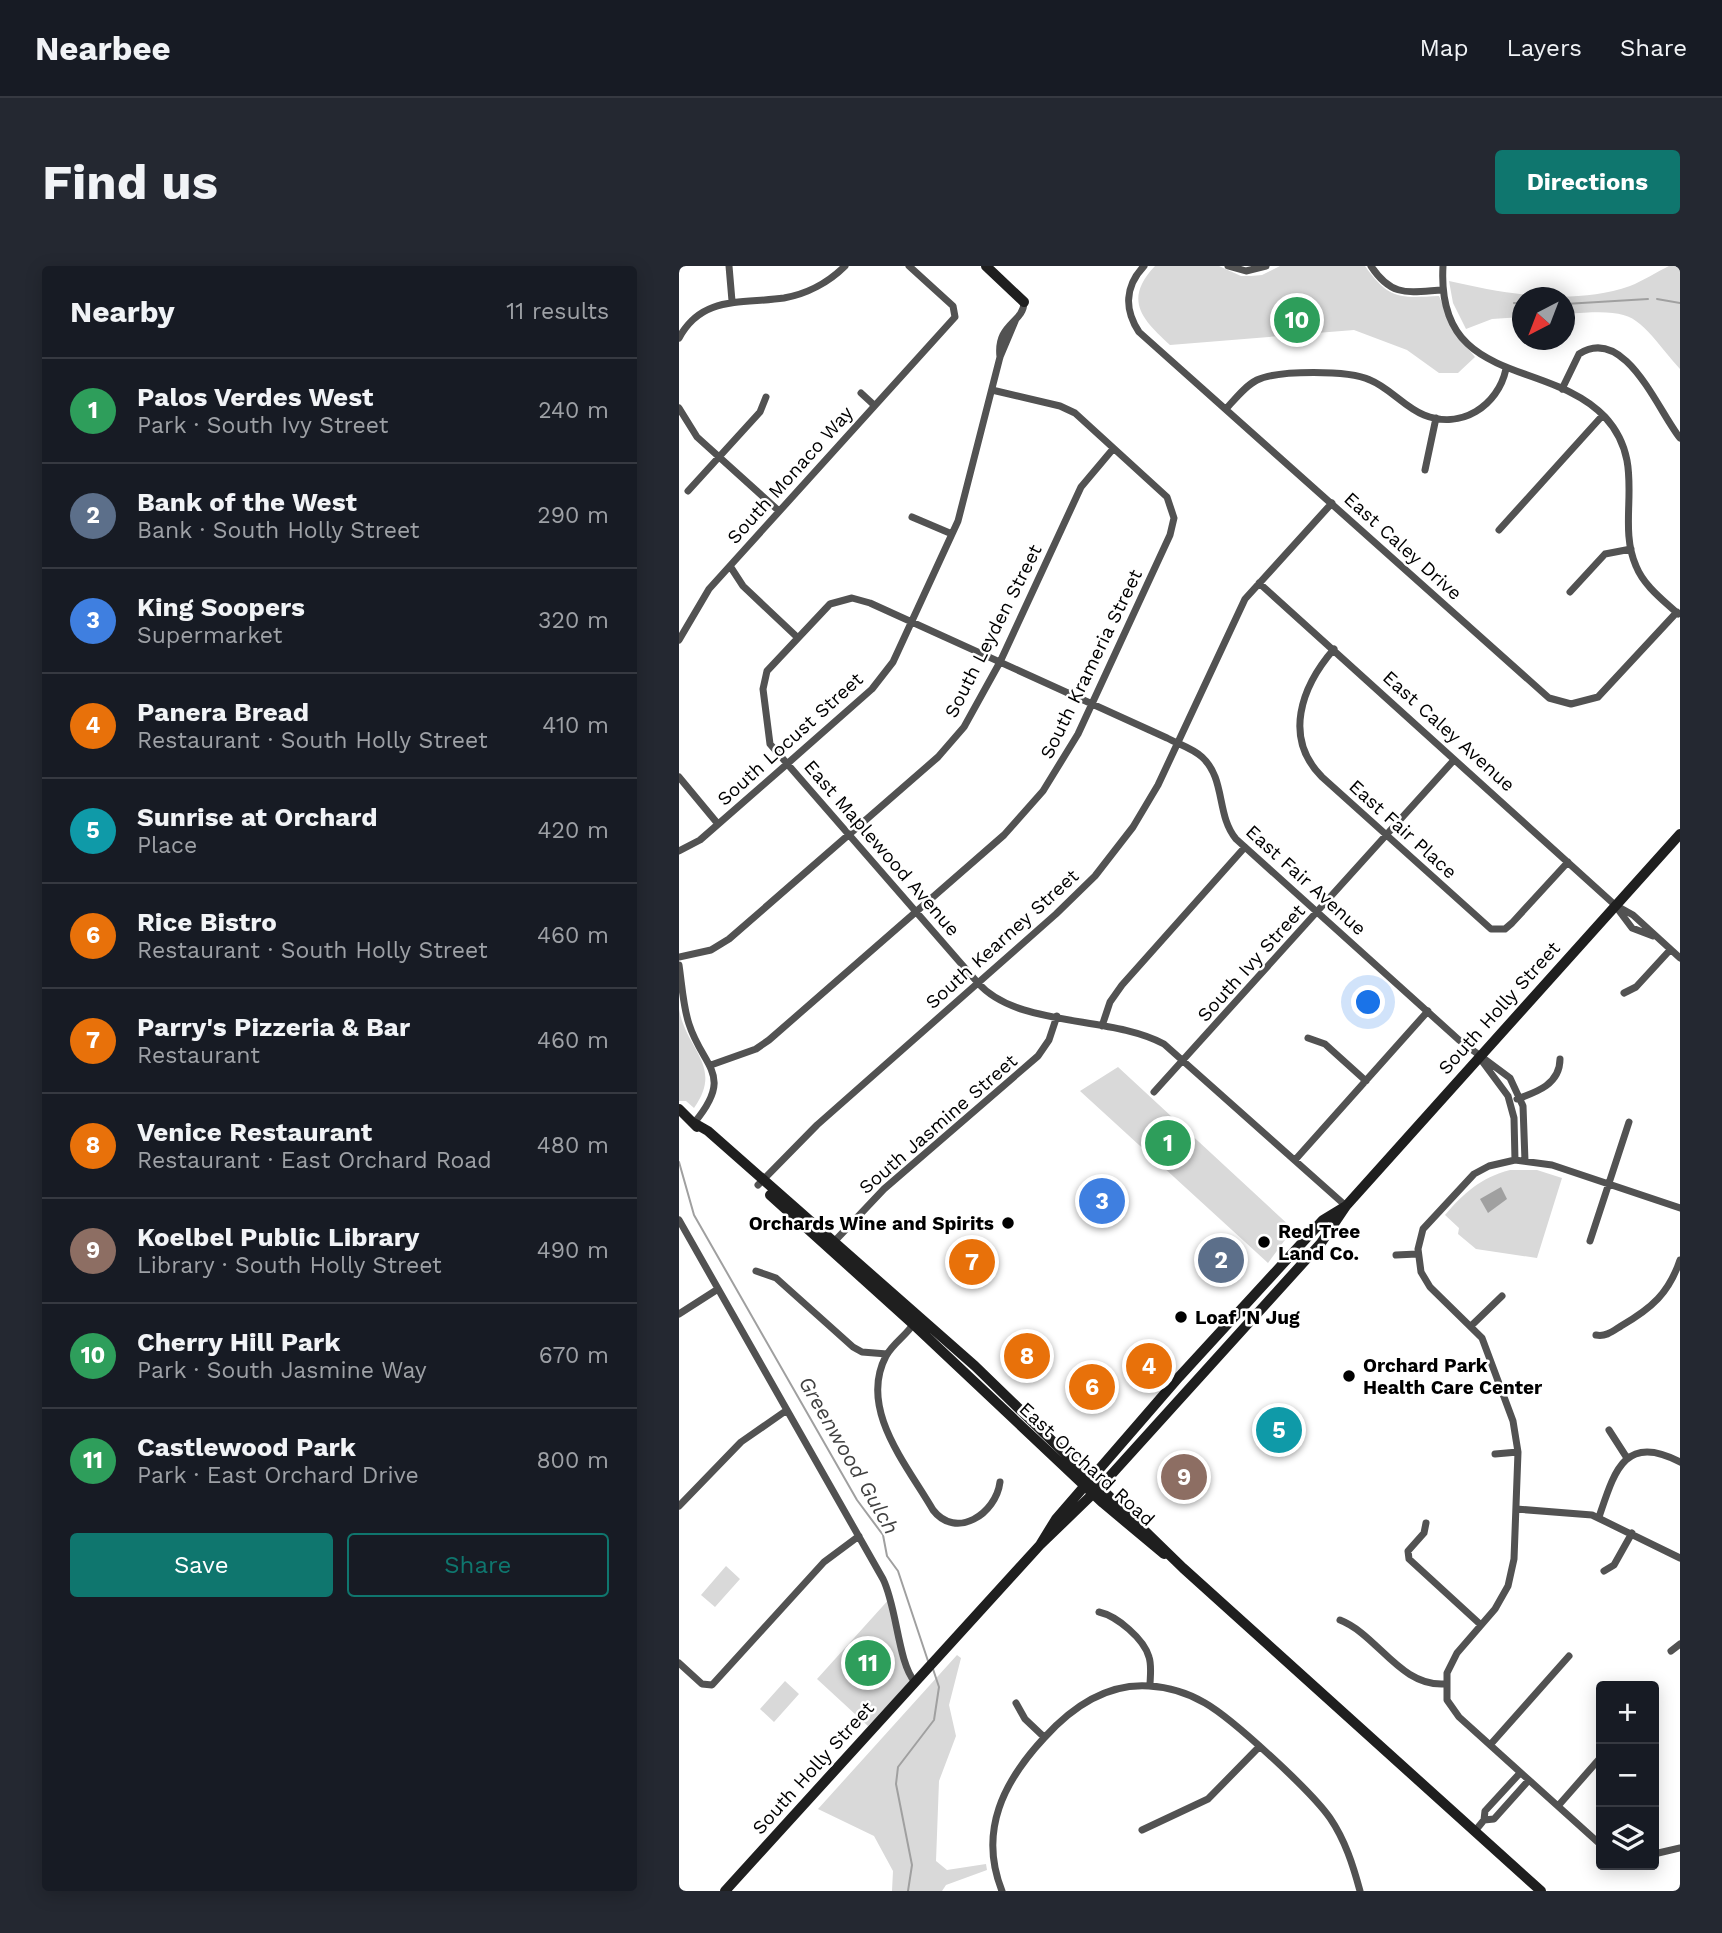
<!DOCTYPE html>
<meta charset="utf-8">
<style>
:root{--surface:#171b24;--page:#242831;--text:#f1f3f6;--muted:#9ea1a6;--line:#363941;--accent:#0f766e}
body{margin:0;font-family:"Work Sans",sans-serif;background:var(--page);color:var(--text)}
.controls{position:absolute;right:21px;bottom:21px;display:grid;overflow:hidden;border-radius:7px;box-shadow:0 4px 18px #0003}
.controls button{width:63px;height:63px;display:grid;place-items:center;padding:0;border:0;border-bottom:2px solid var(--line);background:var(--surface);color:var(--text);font:35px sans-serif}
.compass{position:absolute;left:833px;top:21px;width:63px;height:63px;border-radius:50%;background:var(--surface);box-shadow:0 4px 18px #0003;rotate:222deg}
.you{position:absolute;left:690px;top:737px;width:24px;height:24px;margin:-18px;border:5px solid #fff;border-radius:50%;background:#1a73e8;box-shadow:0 0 0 10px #1a73e833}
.badge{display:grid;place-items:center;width:46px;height:46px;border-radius:50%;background:var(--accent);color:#fff;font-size:23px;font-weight:700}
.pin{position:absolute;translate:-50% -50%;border:4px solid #fff;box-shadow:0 2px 7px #0006}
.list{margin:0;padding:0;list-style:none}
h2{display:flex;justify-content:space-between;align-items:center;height:91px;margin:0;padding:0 28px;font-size:30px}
h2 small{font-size:23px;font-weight:400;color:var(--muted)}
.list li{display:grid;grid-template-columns:46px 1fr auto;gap:21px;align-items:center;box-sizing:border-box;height:105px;padding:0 28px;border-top:2px solid var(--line)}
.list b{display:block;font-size:26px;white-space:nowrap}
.list p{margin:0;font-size:23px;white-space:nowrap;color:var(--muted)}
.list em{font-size:23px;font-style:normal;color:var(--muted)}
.actions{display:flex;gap:14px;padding:21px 28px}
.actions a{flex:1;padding:16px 0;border:2px solid var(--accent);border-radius:7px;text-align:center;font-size:24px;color:var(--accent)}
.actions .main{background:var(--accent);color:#fff}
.icon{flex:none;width:38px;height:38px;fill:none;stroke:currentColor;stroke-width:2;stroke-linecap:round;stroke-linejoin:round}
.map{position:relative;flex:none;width:1001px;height:1625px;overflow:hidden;border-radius:7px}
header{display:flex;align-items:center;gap:42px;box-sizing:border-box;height:98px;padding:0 35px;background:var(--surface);border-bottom:2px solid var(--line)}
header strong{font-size:33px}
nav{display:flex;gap:38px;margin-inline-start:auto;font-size:24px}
.intro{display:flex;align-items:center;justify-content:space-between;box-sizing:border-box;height:168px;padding:0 42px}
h1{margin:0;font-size:49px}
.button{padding:18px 32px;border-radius:7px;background:var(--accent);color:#fff;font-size:24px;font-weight:700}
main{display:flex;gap:42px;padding:0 42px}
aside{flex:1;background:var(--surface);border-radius:7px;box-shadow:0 4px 18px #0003}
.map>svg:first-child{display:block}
.green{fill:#d9d9d9}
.water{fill:#a0a0a0}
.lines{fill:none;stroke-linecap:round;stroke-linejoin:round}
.stream{stroke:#a0a0a0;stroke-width:2}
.street{stroke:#525252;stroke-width:7}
.secondary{stroke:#1f1f1f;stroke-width:10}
.poi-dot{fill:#000;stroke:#fff;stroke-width:2.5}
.labels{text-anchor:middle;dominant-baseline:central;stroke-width:5;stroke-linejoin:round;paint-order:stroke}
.street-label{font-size:19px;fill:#000;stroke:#fff}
.poi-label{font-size:19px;font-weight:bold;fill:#000;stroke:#fff;text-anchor:start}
.water-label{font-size:21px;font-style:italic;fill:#414141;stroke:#fff}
</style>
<header>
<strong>Nearbee</strong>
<nav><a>Map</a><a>Layers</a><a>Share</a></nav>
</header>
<div class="intro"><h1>Find us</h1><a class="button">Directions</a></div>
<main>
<aside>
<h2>Nearby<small>11 results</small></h2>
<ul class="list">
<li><span class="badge" style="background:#2e9e5b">1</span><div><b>Palos Verdes West</b><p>Park · South Ivy Street</p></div><em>240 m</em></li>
<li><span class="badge" style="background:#5c6f8a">2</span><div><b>Bank of the West</b><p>Bank · South Holly Street</p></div><em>290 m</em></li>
<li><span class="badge" style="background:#3f7fe0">3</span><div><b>King Soopers</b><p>Supermarket</p></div><em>320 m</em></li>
<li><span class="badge" style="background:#e8710a">4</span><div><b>Panera Bread</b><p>Restaurant · South Holly Street</p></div><em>410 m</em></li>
<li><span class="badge" style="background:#0f9aa8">5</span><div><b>Sunrise at Orchard</b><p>Place</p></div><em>420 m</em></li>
<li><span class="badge" style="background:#e8710a">6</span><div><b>Rice Bistro</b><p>Restaurant · South Holly Street</p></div><em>460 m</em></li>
<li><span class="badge" style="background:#e8710a">7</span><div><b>Parry's Pizzeria &amp; Bar</b><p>Restaurant</p></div><em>460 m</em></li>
<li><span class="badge" style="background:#e8710a">8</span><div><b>Venice Restaurant</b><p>Restaurant · East Orchard Road</p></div><em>480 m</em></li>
<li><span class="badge" style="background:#8d6e63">9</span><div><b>Koelbel Public Library</b><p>Library · South Holly Street</p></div><em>490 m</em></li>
<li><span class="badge" style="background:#2e9e5b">10</span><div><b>Cherry Hill Park</b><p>Park · South Jasmine Way</p></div><em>670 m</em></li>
<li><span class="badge" style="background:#2e9e5b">11</span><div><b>Castlewood Park</b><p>Park · East Orchard Drive</p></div><em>800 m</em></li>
</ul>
<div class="actions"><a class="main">Save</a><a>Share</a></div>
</aside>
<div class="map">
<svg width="1001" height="1625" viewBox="0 0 1001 1625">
<rect width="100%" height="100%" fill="#fff"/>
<!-- green -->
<path class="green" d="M476,0H540L562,10H572L583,9L601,0H686C710,34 721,32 760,30L777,68L796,91L779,107H760L728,84L675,64L491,79C463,53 444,34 476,0Z
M990,0H1001V103C954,49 961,42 886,48V32H844L843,51L813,53L787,63L774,37L770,15C827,28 893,40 951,20C964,15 977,6 990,0Z
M0,743C7,784 45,800 15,842L7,835H0Z
M439,801L614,963L589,997L401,825Z
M831,904H858L883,912L858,992L797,983L779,968L780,962L766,949C785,927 801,912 831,904Z
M47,1300L61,1313L36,1341L22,1329Z
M212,1331L233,1413L189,1460L138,1413Z
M278,1389L282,1392L270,1439L277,1470L260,1515L257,1595L268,1604L307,1598L308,1604L267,1619L263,1625H213L214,1605L195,1570L139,1543Z
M106,1415L120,1428L95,1456L81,1443Z"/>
<!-- water -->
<path class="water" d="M822,921L828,933L809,947L801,933Z"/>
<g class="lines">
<!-- stream -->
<path class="stream" d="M978,33L1001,37
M835,37L844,38
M886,38L969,33
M0,896L15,949L178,1234L204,1269L208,1290L219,1305L249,1395
M229,1625L233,1599L217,1518L219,1501L255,1454L260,1421L254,1403"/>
<!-- street -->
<path class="street" d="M50,0L53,35
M465,0C446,20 445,43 460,66L870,432L892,438L919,431L998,346
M549,0L567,5L587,0
M692,0C713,32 730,26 764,24
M764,0C757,121 871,92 926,151C970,199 936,252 957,300C965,320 984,334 999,348
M0,72C23,29 63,38 105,32C128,28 150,16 166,0
M321,91C317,57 345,57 345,36
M883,123L900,88C946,58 979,145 1001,172
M182,127L195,139
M0,142L18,171L100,245
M547,143C556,133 566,120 578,114C599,104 670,104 691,114C711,122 725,141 745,149C782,164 819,140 827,103
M746,204L757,152
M9,225L81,146L87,131
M233,251L273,268
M820,264L924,149
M51,300L64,320L118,371
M580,317L936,639L954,649L1001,692
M891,326L926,288L952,283
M0,374L30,323L276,51L274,40L230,0
M655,383C622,421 604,472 643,511L812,663H826L833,657L889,596
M0,511L39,558
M0,585L21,574L108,498L193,423L214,396L279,255L321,91L337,53
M938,642L953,662L974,670
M0,691L32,684L50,673L259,491L285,461L321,396L402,221L434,183
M0,699C3,719 4,740 10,758C24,802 56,808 15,857
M945,727L957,721L991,684
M423,760L431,736L443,719L566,581
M629,772L646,778L687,815
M800,791L829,830L835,852L836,894
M32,799L77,783L90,774L325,569L364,525L399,468L491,269L495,252L488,231L396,147L381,140L313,124
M475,826L775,494
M838,833C858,826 881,818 881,793
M616,894L749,745
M79,919L138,859L377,648L416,610L454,561L479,519L566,333L653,237
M667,940L485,778C432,749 339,762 299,717L91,478L84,423L88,405L151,338L173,332L191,337L488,472C499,478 513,482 523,491C547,513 537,549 557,573L780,774L831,812L844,840L846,895
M0,954L204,1313C218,1341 219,1397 236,1416
M911,975L950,856
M152,979L205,923L359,790L370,774L378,750
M717,989L738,988
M77,1005L97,1012L174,1081L183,1086L208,1088
M0,1048L39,1023
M235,1057C228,1069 214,1077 207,1090C179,1143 228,1199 254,1244C277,1274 317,1248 321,1216
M793,1059L823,1030
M917,1069C927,1071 934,1065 942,1060C973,1042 990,1027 1001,994
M930,1164L948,1192
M816,1188L839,1186
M0,1240L62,1176L108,1144
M837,1243L913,1249L1001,1292
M920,1251C935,1207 945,1166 1001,1196
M747,1257L745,1267L729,1285L730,1293L802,1359
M925,1305L935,1299L953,1267
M420,1346C438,1350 465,1373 470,1391C473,1400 471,1411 471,1420
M661,1354C699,1369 721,1421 766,1418
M992,1385L1001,1378
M0,1397L23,1418L33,1419L145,1296L180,1270
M337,1437L346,1453L365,1471
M811,1479L890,1390
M879,1540L922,1491
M805,1554L815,1553L850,1514
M463,1564L529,1533L579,1482
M796,1565L805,1554L806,1545L841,1507
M922,1579L780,1451L768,1434V1407L778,1387L816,1343L829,1320L835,1293L839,1186L834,1155L803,1072L751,1021L742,1006L739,983L744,963L795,908L810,900L836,894L873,899L1001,942
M975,1588L1001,1582
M323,1625C299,1565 325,1515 365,1472C393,1441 427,1417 470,1420C490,1421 509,1427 526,1437C554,1453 632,1525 651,1552C666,1574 674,1599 681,1625"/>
<!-- secondary -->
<path class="secondary" d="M307,0L345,36
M0,843L18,861
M15,857L29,865L296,1100L504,1302L862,1625
M91,929L234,1058L424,1237L485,1288
M361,1279L422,1220L642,977L667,940L1001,568
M46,1625L361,1279L377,1253L500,1111L644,954L667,940"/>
</g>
<!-- markers -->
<g class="poi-dot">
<circle cx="329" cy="957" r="7"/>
<circle cx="585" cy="976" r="7"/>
<circle cx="502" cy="1051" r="7"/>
<circle cx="670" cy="1110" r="7"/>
</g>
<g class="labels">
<!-- street labels -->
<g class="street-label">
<text transform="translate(111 209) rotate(-48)">South Monaco Way</text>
<text transform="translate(724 280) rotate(42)">East Caley Drive</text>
<text transform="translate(314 365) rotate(-63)">South Leyden Street</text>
<text transform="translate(412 398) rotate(-64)">South Krameria Street</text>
<text transform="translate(770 465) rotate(42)">East Caley Avenue</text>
<text transform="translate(111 473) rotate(-42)">South Locust Street</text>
<text transform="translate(724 563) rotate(42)">East Fair Place</text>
<text transform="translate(203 582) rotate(49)">East Maplewood Avenue</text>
<text transform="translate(627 614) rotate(42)">East Fair Avenue</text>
<text transform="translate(323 673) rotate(-42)">South Kearney Street</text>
<text transform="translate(572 697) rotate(-48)">South Ivy Street</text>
<text transform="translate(820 742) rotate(-48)">South Holly Street</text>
<text transform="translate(259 858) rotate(-41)">South Jasmine Street</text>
<text transform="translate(408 1198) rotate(42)">East Orchard Road</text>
<text transform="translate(134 1502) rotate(-48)">South Holly Street</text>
</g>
<!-- poi labels -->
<g class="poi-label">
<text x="315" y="957" text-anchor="end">Orchards Wine and Spirits</text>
<text x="599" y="965">Red Tree<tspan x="599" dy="22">Land Co.</tspan></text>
<text x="516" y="1051">Loaf 'N Jug</text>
<text x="684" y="1099">Orchard Park<tspan x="684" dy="22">Health Care Center</tspan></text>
</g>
<!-- water labels -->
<g class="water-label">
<text transform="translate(170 1189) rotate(60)">Greenwood Gulch</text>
</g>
</g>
</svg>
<div class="controls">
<button>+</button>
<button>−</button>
<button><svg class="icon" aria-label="layers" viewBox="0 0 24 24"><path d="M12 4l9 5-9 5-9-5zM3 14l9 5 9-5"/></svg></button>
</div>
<svg class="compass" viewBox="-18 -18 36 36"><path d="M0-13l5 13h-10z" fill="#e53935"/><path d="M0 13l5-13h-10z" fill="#9ea1a6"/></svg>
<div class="you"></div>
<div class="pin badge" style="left:489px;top:877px;background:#2e9e5b">1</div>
<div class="pin badge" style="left:542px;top:994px;background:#5c6f8a">2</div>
<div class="pin badge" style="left:423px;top:935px;background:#3f7fe0">3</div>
<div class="pin badge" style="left:470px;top:1100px;background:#e8710a">4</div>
<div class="pin badge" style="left:600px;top:1164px;background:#0f9aa8">5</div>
<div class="pin badge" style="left:413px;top:1121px;background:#e8710a">6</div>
<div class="pin badge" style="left:293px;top:996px;background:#e8710a">7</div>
<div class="pin badge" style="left:348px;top:1090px;background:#e8710a">8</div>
<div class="pin badge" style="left:505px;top:1211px;background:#8d6e63">9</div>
<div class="pin badge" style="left:618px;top:54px;background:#2e9e5b">10</div>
<div class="pin badge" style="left:189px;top:1397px;background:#2e9e5b">11</div>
</div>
</main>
